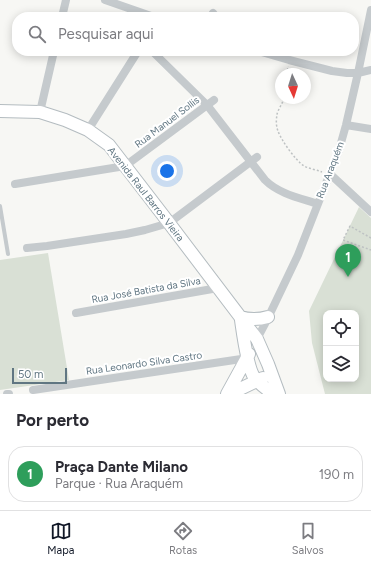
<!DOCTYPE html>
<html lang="pt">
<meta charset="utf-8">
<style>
:root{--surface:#fff;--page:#f2f2f3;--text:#2b2b33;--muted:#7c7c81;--line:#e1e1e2;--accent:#111827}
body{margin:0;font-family:Figtree,sans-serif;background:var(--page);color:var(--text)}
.controls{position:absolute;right:12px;bottom:12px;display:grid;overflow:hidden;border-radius:8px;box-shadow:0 2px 10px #0003}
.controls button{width:36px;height:36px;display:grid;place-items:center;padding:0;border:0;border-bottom:1px solid var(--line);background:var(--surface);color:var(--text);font:20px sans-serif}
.compass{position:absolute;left:275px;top:68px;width:36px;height:36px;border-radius:50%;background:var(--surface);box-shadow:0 2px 10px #0003;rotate:176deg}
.scale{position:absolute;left:12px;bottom:10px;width:55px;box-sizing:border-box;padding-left:4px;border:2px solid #607682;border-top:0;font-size:11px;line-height:14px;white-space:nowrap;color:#607682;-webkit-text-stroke:3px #fff;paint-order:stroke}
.you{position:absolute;left:167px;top:171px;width:14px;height:14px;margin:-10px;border:3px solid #fff;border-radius:50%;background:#1a73e8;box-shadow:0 0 0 6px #1a73e833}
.badge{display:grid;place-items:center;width:26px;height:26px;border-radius:50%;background:var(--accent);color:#fff;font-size:13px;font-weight:700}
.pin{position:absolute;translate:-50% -33px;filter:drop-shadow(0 1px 2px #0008)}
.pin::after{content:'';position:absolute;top:21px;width:14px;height:12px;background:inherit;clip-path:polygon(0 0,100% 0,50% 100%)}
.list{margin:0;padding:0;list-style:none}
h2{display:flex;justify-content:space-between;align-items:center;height:52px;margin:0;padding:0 16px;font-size:17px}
h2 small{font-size:13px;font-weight:400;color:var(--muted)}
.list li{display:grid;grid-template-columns:26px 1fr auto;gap:12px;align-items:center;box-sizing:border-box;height:56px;margin:0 8px 8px;padding:0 8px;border:1px solid var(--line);border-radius:16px}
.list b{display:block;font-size:15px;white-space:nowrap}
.list p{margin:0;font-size:13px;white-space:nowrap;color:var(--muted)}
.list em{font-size:13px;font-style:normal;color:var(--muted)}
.icon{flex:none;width:22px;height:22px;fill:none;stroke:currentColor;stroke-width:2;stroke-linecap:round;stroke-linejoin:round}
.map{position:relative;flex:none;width:371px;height:394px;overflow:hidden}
.search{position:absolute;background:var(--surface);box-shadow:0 2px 10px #0003;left:12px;right:12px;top:12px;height:44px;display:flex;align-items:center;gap:10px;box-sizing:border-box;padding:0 14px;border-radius:16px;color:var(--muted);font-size:15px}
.sheet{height:116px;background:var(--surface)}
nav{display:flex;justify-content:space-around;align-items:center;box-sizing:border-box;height:56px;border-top:1px solid var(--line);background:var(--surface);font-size:11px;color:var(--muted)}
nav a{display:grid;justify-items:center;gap:2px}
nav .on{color:var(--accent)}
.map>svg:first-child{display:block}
.green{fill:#d9e0d5;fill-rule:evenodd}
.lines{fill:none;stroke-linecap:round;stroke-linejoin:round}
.secondary-casing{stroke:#b4bcc0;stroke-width:14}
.path{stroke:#bec2c3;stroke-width:1.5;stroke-dasharray:2 2;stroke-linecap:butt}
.lane{stroke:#c5cacd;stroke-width:4}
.street{stroke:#c5cacd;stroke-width:8}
.secondary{stroke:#fff;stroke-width:12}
.labels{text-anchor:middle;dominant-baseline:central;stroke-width:4;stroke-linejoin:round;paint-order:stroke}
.street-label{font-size:10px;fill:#607682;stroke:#fff}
</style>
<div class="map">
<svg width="371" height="394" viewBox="0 0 371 394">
<rect width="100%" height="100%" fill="#f7f7f4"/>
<!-- green -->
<path class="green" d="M359,207L371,218V394H325L312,343L309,311ZM326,313H356V379H326Z
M48,253L69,380L0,390V260Z"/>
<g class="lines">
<defs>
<path id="secondary" d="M0,111L40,112L65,120L88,130L109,145L169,223L257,339L268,364L279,394
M240,317C250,320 258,320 268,317
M241,320C243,334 247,366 254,377C259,384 267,389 273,394
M227,394L249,354
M232,394L240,389L263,378"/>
</defs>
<!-- secondary casing -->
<use href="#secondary" class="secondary-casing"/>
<!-- path -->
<path class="path" d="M287,74L288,66
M284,98C283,103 277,111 277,115C276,120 276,126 278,131C281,140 296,161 304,166C310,169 317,170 322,172
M371,238L350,226L343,240L371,250"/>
<!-- lane -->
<path class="lane" d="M0,206L8,254"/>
<!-- street -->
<path class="street" d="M105,0L154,17
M213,13L216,17
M62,17L66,0
M152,51L207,105L265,180C279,194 300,198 318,204
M258,51L289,60L332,71L347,73H358L371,70
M40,112L54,51
M346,125L371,129
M88,130L138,51
M330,174L371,212
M15,184L125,166L214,100
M27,248L47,246L126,234L145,230L169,223L257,157
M76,313L218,288
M257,339L266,322L298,255L339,150L346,125L358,73L371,10
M33,390L248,358
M7,394H9"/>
<!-- secondary -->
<use href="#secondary" class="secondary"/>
</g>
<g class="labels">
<!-- street labels -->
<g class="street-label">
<text transform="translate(167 122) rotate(-37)">Rua Manuel Sollis</text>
<text transform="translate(330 170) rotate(-69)">Rua Araquém</text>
<text transform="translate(146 194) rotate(52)">Avenida Raul Barros Vieira</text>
<text transform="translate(146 290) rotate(-10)">Rua José Batista da Silva</text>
<text transform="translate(144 363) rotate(-8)">Rua Leonardo Silva Castro</text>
</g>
</g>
</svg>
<div class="controls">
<button><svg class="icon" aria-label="locate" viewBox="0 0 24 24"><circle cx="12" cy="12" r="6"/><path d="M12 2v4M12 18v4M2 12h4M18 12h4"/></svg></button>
<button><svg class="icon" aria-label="layers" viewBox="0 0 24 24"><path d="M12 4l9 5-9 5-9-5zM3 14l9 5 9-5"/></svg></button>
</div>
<svg class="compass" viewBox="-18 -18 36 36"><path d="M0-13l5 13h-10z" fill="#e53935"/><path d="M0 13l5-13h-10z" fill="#7c7c81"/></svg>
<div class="scale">50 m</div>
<div class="you"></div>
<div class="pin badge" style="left:348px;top:277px;background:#2e9e5b">1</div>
<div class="search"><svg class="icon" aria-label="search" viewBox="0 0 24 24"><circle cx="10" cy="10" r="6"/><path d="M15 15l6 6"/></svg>Pesquisar aqui</div>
</div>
<section class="sheet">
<h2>Por perto<small></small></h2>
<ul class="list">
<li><span class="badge" style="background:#2e9e5b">1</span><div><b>Praça Dante Milano</b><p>Parque · Rua Araquém</p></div><em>190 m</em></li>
</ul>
</section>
<nav>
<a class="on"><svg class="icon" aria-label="map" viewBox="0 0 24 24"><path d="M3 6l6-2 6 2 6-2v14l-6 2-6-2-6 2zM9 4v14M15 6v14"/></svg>Mapa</a>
<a><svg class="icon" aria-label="directions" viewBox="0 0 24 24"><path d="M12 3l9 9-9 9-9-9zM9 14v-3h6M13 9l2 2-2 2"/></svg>Rotas</a>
<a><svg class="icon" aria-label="saved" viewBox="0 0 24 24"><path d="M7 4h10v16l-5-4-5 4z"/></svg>Salvos</a>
</nav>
